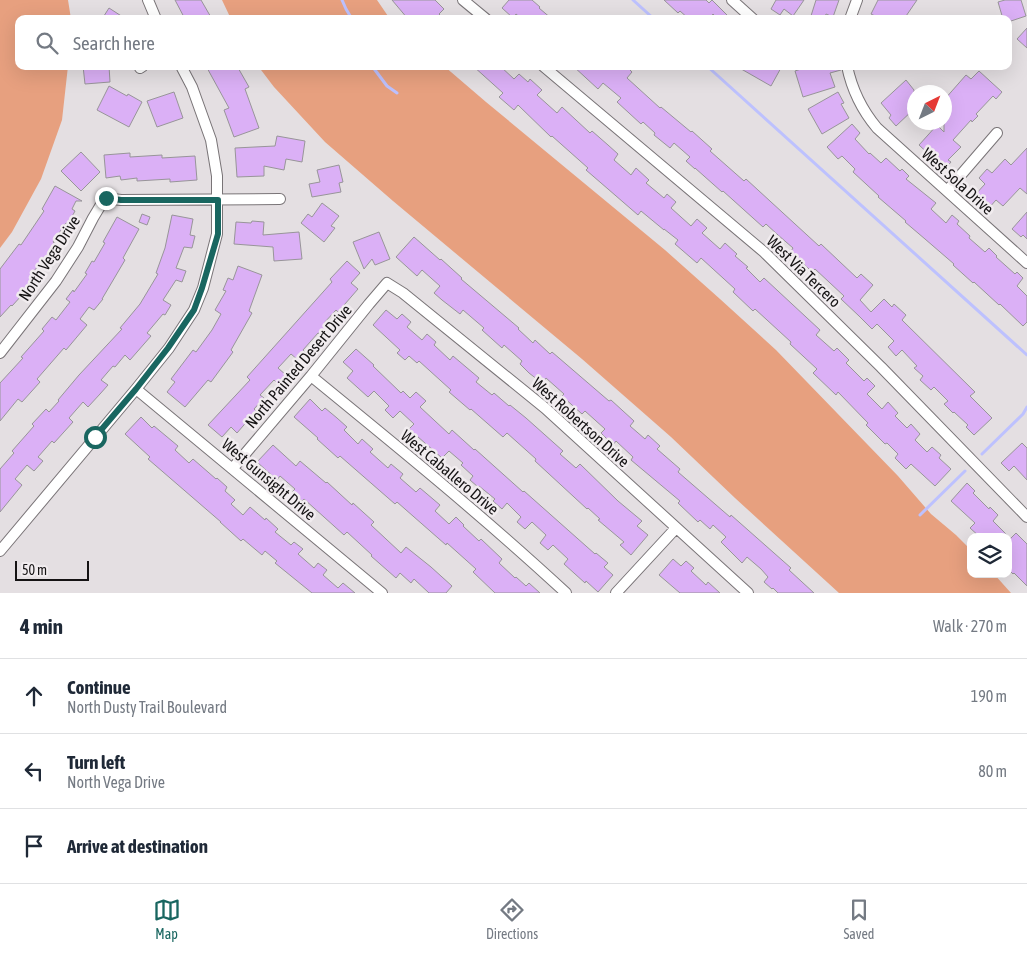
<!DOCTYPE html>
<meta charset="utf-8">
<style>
:root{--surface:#fff;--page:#f2f2f3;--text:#1f2937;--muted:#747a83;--line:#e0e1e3;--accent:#196660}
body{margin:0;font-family:"Asap Condensed",sans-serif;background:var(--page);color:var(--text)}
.controls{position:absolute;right:15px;bottom:15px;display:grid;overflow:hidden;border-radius:10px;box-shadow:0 5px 20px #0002}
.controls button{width:45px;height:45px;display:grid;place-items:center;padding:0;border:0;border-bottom:1px solid var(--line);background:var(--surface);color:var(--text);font:25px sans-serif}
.compass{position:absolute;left:907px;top:85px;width:45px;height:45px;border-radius:50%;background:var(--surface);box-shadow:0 5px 20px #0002;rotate:42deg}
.scale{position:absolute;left:15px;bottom:12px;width:74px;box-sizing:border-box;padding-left:5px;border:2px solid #151314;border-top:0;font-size:14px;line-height:18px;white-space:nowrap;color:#151314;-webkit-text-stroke:4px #f1ecef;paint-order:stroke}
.stop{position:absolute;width:15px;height:15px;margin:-11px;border:4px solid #196660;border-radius:50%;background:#fff}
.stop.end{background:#196660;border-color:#fff;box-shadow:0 1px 5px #0008}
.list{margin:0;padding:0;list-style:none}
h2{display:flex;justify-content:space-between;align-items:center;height:65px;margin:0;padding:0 20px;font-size:21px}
h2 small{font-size:16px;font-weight:400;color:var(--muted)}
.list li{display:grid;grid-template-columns:32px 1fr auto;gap:15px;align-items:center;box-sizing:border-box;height:75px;padding:0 20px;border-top:1px solid var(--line)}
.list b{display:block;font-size:19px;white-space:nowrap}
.list p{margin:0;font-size:16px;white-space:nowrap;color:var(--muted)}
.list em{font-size:16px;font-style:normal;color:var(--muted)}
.icon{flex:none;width:28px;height:28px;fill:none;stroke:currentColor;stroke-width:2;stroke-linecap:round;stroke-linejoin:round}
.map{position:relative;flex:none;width:1027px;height:593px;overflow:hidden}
.search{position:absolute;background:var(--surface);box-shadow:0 5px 20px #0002;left:15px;right:15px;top:15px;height:55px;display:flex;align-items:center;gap:12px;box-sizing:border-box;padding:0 18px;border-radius:10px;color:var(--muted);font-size:19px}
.sheet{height:290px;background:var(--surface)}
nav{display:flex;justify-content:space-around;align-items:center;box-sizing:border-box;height:70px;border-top:1px solid var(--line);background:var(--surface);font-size:14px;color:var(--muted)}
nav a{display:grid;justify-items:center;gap:2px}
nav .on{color:var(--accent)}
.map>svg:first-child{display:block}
.green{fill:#e7a07f}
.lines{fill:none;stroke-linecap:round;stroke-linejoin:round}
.stream{stroke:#bdc1fe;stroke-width:3}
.building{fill:#dbb0f6;stroke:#989599}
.street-casing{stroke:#797477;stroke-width:12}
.street{stroke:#fff;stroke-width:10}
.route{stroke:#196660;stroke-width:6}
.labels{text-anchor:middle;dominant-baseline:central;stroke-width:5;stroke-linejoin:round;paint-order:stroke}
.street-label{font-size:16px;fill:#151314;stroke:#f1ecef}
</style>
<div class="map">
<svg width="1027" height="593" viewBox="0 0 1027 593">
<rect width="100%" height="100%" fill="#e4dfe2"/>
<!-- green -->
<path class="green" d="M0,0H68L71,19H19V66H68L62,120L41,179L12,232L0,248Z
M222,0H377L390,19H231Z
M258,66H444L486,102L665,250L720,299L776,350L898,476L931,514L956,535L971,550V574H994L1011,593H839L735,498L671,437L582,359L393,201L325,142L274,87Z"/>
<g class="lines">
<!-- stream -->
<path class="stream" d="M342,0L346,9L352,19
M633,0L654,19
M372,66L387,86L397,93
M707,66L1027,355
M982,454L1023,414L1027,407
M920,515L965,471"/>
</g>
<!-- building -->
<path class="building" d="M175,0H201L212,19H185Z
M392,0H435L444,9L439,14L444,19H408Z
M509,0H532L540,7L539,8L552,19H522L516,14L513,18L502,8Z
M664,0H706L709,3L712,0L731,19H718L713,14L709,19H689L680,11L678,13Z
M776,0H804L793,16L784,9L780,15L771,9Z
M816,0H839L833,17L826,14L824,19H810Z
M878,0H917L904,19H881L871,14Z
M1005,0H1021L1026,16L1008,22V19H1003L998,2Z
M109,8L126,19H102Z
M1027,28V48L1017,39Z
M83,66H109L110,82L85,84Z
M206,66H237L249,87L245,89L259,128L234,137L224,110L229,108Z
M473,66H500L514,79L519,74L528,82L530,79L542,90L537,95L557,113L562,107L590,133L592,131L608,145L618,154L614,160L631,175L636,168L649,180L646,183L664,198L667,194L676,202L671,208L691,226L697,219L707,228L702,233L720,249L725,243L737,254L735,256L748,267L746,268L760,282L764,278L820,330L816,335L834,351L837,348L849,360L846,363L864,381L867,378L875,386L867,394L882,409L888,402L898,413L895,416L907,428L911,424L920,434L915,440L927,452L932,447L941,455L939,458L951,469L935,486L911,464L906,469L895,458L898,454L887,443L885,444L866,425L868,423L838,392L836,395L813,373L817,369L790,344L791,342L755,309L753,311L733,292L735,289L701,258L697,263L675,244L678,240L664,229V230L641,211L638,215L608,189L586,170L588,168L552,136L551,137L518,105L514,110L499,97L503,93Z
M573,66H626L632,72L627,78L660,108L661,107L691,132L692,131L712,149L710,151L744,181L746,179L819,246L821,244L857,278L861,274L873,285L860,300L871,312L884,299L892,307L894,304L906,315L902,320L975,392L970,396L992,418L974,435L966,427L968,425L954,412L953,413L944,404L948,401L934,387L931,390L920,380L923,376L914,368L917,366L902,350L896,356L888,347L894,341L877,324L872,329L859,316L841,299L844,296L815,269L812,272L791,251L793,248L778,235L766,224L763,227L723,191L722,192L695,168V169L686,161L690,157L674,143L670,148L654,135L655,133L643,122L641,124L617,102L621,98L603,83L598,89Z
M736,66H782L771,86Z
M810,66H840L841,70L830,73L835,87L803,97L795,71Z
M979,71L1002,92L996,99L993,96L976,114L978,116L972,122L971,120L953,140L961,147L948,160L951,162L945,169L919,145L937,125L944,132V100L966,75L971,79Z
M906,80L914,90V109L896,126L889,118L891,115L881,103Z
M109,86L127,96L128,94L142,102L129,127L97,110Z
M174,92L183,118L157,127L147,101Z
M838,92L844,103L841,104L849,118L822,134L808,109Z
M852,124L860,133L855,139L869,154L870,153L881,163L886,158L900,171L902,169L909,176L906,179L936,203L931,209L946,223L952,215L959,221L957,224L970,236L969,238L985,252L989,248L997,256L996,257L1015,274L1017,272L1023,278L1017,286L1027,296V322L1023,326L1000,304L999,305L974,282L973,283L953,265L954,264L925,239L905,222L906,221L878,197L879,196L853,172L855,169L842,156L838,159L827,147Z
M277,136L305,141L302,162L286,159L284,170L264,166V176L237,177L235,148L275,146Z
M1027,148V194L1020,188L1003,206L996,200L988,209L974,196L985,184L979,178L987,169L992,173L1005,159L1011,165Z
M81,152L100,172L81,191L61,171Z
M130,153V157L162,155V158L195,156L197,180L170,182V179L137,181V178L121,180L120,176L106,178L104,155Z
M339,165L343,182L339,183L341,192L312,197L309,184L320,182L317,170Z
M55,186L82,201H76L72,209L75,211L68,224L66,223L53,242L57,245L48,258L46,256L34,271L37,274L22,295L12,306L11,305L0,317V269L19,244L21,245L44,211L42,209Z
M322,203L339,216L331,226L335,228L324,242L301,223L308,214L312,217Z
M1027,212V239L1023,235L1021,237L1012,229Z
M142,214L150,217L147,225L139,222Z
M172,215L193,219L190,235L195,236L192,248L184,247L176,268L186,271L182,282L176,280L163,300L171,305L165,315L163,314L147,333L151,336L130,360L125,355L115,367L113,366L101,380L108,385L100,394L88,407L83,402L69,418L73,422L54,443L52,441L38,457L43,461L34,471L27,465L15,479L22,485L0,512V469L14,453L12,451L34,426L32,424L46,409L49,412L59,401L58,400L79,375L122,329L120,328L140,304L158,274L156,273L165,248Z
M117,217L139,229L123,258L125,260L102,299H103L94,310L89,307L80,319L87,325L66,350L64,348L37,379L40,382L22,402L18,399L0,421V383L23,358L21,357L44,331L42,329L52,317L56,320L70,302L66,299L73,290L74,292L87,274L85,273L92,261L94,262L105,243L103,242Z
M252,221L264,222L263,235L299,232L302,259L274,261L273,247L234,244L236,222L251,223Z
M379,232L390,259L375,265L372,259L364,269L353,242Z
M414,237L440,260L441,259L462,278L461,279L519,328L518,329L533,343L535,340L550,354L552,352L609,401L611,400L634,421L630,426L645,439L648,435L660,446L657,449L680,469L678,472L730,517L731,515L791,568L789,570L814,593H778L773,588L772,589L764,582L768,577L761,569L747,557L742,563L721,542L726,537L713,525L710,529L700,520L698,522L678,503L680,501L631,460L633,457L616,441L613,445L601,433L605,429L585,411L582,414L562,396L564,394L546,378L542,383L529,373L520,364L522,361L504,345L502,348L482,330L484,328L463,310L460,314L442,300L434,293L440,286L422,270L417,276L396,257Z
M347,261L360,273L351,283L358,289L338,312L336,310L324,323L327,326L320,334L318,333L303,350L305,352L298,360L291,354L278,368L286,375L278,384L274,380L260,395L264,398L254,409L256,411L237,433L231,427L222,437L208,425L250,380L247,377L332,282L330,279Z
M238,266L262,275L249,311L252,313L231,350L233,352L211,382L208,380L185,407L167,392L175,382L171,379L193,350L196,352L212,330L221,314L215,310L226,291L223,290L228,278L233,280Z
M386,310L397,319L402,314L411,322L407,327L422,340L427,334L436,342L434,345L450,360L453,356L479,378L476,382L492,395L494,393L509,406L510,405L526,418L563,451L560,454L576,468L580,464L618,501L642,521L637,526L648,535L631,555L620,545L624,542L598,520L600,519L588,508L587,509L535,461L536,459L507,433L503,437L471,409L470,410L449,392L451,390L419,361L417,363L409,356L405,360L397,353L400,350L373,325Z
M356,349L374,365L373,366L401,393L403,391L410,398L416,392L426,401L420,407L449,434L452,430L474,450L475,449L523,492L524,491L595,554L596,553L608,563L604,567L613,575L598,592L586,581L585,583L564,564L568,559L553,545L548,550L540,543L546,535L532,522L525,529L517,522L521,517L507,503L502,509L493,501L495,499L479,486L478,487L470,480L473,476L461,465L463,463L449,451L442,458L409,429L414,424L400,411L393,418L385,410L389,406L374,391L368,397L347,378L353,371L343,362Z
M310,399L322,411L325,408L337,418L347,427L344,430L358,444L362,439L373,449L370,452L388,468L391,464L403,474L400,478L416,492L420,488L440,505L435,511L449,524L456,517L464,525L463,526L479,541L481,539L502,559L499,563L515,578L516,577L526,586L529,583L540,593H495L473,572L476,569L447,543L446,545L397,502L395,504L340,456L338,458L317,439L318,438L294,417Z
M141,417L152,428L154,426L178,446L175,450L189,463L193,459L216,479L217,478L227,487L225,491L235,500L231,504L243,515L250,507L265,520L266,518L278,529L275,532L291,545L294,542L303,549L298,554L314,568L318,563L327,570L323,575L338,588L343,583L355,593H312L275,563L277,561L265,551L262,555L243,539L241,541L220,522H221L148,459L150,457L125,434Z
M1022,443L1027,448V480L1014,466L1009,471L1001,463Z
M273,445L296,466L300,461L326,483L327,482L352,505L353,503L374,522L371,525L401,553L406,547L431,567L452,586L446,593H429L414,579L411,583L400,573L396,578L371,556L372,555L347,532L344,535L304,499L302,501L292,492L295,489L280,476L277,480L257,462Z
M967,483L975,491L973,493L989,509L990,507L998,515L993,521L1009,537H980L970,528L975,523L951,501Z
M1016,533L1027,544V586L1014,573L1013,574L1008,569V541Z
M673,559L681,566L686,561L694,568L691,571L706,585L708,582L720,593H680L659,575Z"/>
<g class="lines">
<defs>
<path id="street" d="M148,0L156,19
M463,0L486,19
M732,0L753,19
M850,19L857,0
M543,66L764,252L881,367L1027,517
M847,66C852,90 861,109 877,128L1027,263
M140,68L143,66
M947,191L997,133
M0,353L56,281L78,247L93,218L105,198L121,200L280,199
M311,376C398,447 484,517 566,593
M136,389L382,593
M233,468L311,376L369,304L387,283L403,293L545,408L748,593
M0,551L136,389L169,348L194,310L203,288L217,234V176L211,140L192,87L181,66
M616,593L676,528"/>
</defs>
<!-- street casing -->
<use href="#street" class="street-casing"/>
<!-- street -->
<use href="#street" class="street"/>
</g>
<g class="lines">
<!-- route -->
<path class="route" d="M95,437L136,389L168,348L194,310L202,288L218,234V200H121L106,198"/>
</g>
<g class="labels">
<!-- street labels -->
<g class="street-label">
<text transform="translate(958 181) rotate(42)">West Sola Drive</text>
<text transform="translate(49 258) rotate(-57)">North Vega Drive</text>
<text transform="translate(804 271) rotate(44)">West Via Tercero</text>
<text transform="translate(298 366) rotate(-50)">North Painted Desert Drive</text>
<text transform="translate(581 422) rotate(42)">West Robertson Drive</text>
<text transform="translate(450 472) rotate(40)">West Caballero Drive</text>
<text transform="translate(269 479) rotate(40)">West Gunsight Drive</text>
</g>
</g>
</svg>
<div class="controls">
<button><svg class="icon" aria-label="layers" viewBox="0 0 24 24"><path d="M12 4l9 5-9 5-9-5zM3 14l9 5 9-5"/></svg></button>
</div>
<svg class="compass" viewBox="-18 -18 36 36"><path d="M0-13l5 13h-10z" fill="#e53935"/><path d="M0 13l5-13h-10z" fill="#747a83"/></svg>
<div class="scale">50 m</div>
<div class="stop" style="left:95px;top:437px"></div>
<div class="stop end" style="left:106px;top:198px"></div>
<div class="search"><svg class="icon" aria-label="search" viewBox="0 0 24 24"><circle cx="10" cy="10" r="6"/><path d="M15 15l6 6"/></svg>Search here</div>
</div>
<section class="sheet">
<h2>4 min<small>Walk · 270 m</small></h2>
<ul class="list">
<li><svg class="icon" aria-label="ahead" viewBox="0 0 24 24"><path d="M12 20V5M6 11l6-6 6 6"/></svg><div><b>Continue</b><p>North Dusty Trail Boulevard</p></div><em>190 m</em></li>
<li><svg class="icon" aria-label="left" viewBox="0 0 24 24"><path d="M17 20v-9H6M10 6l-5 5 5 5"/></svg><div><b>Turn left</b><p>North Vega Drive</p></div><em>80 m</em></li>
<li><svg class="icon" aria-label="arrive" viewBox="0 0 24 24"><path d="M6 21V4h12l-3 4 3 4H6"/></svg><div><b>Arrive at destination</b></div></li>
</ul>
</section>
<nav>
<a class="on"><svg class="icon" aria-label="map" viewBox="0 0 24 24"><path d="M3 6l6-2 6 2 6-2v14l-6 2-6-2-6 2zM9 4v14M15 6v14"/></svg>Map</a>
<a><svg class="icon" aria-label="directions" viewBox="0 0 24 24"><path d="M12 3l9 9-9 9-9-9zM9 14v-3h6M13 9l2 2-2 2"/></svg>Directions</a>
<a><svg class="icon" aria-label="saved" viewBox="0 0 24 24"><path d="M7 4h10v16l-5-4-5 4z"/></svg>Saved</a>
</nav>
